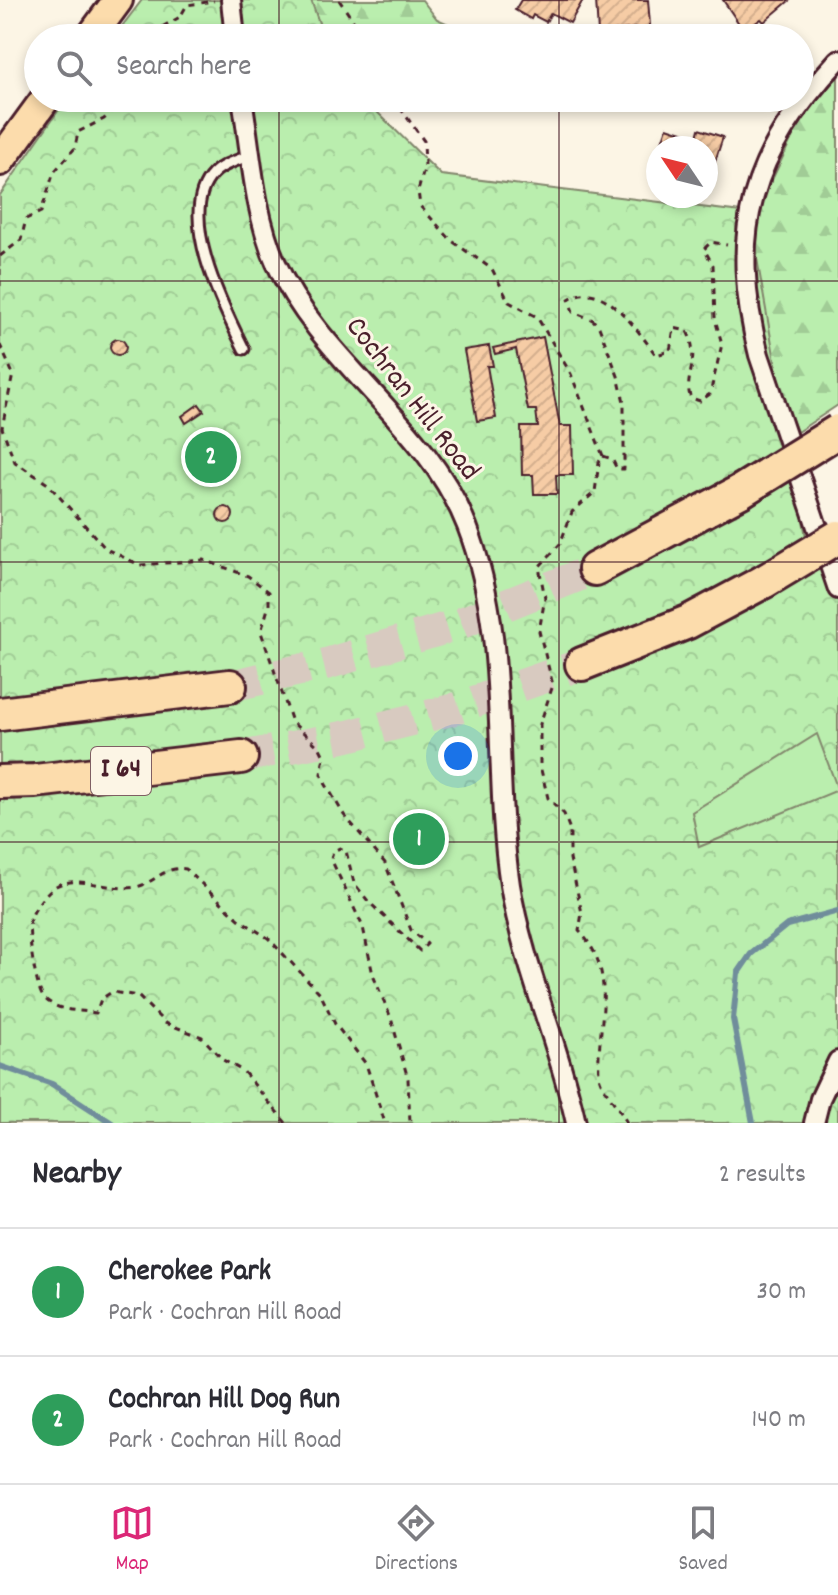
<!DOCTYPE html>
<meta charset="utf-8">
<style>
:root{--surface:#fff;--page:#f2f2f3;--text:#2b2b33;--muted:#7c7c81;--line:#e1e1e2;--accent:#db2777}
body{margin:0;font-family:Dekko,sans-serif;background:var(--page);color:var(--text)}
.compass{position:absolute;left:646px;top:136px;width:72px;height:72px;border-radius:50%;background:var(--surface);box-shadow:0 4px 12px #0003;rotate:305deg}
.you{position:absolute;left:458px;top:756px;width:28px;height:28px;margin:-20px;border:6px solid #fff;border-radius:50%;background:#1a73e8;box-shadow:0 0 0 12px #1a73e833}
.badge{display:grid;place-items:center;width:52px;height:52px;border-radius:50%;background:var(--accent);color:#fff;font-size:26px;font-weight:700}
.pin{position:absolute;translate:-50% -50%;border:4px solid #fff;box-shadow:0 2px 8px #0006}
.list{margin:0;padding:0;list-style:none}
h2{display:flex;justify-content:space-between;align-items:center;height:104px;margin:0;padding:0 32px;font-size:34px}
h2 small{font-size:26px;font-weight:400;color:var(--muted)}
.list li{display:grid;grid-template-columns:52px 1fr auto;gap:24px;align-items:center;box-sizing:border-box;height:128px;padding:0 32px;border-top:2px solid var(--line)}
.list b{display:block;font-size:30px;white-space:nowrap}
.list p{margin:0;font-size:26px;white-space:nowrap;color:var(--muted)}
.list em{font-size:26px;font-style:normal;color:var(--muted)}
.icon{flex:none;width:44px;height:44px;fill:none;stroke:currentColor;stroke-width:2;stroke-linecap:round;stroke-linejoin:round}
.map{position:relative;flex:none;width:838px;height:1123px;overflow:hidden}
.search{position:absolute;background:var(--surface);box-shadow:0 4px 12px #0003;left:24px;right:24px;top:24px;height:88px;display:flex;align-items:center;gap:20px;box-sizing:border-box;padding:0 28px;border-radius:44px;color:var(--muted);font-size:30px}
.sheet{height:360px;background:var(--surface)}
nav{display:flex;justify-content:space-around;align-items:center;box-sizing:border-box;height:112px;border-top:2px solid var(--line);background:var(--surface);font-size:22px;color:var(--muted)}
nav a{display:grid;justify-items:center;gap:4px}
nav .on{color:var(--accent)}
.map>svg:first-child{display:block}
.forest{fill:url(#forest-firs);stroke:#82866c;stroke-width:2}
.park{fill:url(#park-crowns);stroke:#82866c;stroke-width:2}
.garden{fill:#baeeae;stroke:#82866c;stroke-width:2}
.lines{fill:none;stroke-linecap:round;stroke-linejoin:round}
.stream{stroke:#708d9b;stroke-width:6}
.building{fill:url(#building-hatch);stroke:#4a1f2b;stroke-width:2}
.motorway-tunnel{stroke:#d8cac0;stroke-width:32;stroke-dasharray:32 16;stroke-linecap:butt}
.service-casing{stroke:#4a1f2b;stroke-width:15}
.minor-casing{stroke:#4a1f2b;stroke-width:24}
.primary-casing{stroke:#4a1f2b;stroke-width:34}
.motorway-casing{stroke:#4a1f2b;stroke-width:38}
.path{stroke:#4a1f2b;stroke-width:3;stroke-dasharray:6 6;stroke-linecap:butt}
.service{stroke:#fcf5e5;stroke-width:9}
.minor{stroke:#fcf5e5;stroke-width:18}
.primary{stroke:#fcdcac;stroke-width:28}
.motorway{stroke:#fcdcac;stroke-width:32}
.motorway-bridge-casing{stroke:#4a1f2b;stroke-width:38;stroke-linecap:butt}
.motorway-bridge{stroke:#fcdcac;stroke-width:32}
.grid{fill:none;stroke:#4a1f2b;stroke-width:2;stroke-opacity:0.55}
.labels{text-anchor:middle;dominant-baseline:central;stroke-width:6;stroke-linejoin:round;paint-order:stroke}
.shield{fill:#fcf5e5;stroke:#7f5f63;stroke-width:2}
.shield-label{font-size:28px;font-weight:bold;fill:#4a1f2b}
.street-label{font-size:30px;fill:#4a1f2b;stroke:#fcf5e5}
</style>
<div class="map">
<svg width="838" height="1123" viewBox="0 0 838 1123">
<defs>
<pattern id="forest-firs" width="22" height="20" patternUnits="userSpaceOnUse" patternTransform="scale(2)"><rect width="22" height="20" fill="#baeeae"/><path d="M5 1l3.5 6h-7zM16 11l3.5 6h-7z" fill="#a1cc96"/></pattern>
<pattern id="park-crowns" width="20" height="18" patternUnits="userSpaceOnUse" patternTransform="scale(2)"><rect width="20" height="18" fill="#baeeae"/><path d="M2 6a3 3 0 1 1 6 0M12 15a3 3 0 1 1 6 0" fill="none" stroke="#a1cc96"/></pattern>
<pattern id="building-hatch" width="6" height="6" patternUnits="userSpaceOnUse" patternTransform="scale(2)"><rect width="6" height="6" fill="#f6cca5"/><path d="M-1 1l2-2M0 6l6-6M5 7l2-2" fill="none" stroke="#d4af8e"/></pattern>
</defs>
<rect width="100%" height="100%" fill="#fcf5e5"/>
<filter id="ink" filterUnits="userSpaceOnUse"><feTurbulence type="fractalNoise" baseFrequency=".0125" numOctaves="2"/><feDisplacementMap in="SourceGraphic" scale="16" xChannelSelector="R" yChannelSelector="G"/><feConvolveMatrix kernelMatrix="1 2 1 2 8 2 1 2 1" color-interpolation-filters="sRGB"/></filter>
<g filter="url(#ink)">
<!-- forest -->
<path class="forest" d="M311,0H422L437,19L480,38H324Z
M838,72V405L797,432L761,341L751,224L799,123Z"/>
<!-- park -->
<path class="park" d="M142,0H311L324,38H113Z
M67,98H363L441,175L749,213L809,554L838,542V1123H0V195Z"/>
<!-- garden -->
<path class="garden" d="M817,734L838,790L699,847L692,812Z"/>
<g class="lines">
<!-- stream -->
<path class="stream" d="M0,1066L52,1084L112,1123
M753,1123L733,1019L738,973L751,954L787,925L838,911"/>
</g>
<!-- building -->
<path class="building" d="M521,0H583L570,23L551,13L546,22L533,15L531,19L515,10Z
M596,0H648L651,37L637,38V28L598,33Z
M723,0H790L764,22L761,19L744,31Z
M667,127L697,137L699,129L723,137L711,174L706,172V148H660Z
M543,337L560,426H572L573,475H556L557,494H534L533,475H522L521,427H538L536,410H528L516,349L495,354L493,348Z
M110 347a8 8 0 1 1 16 0a8 8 0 1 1-16 0Z
M489,346L493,366H487L496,418L477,421L464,350Z
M199,404L204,411L186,423L182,416Z
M217 515a8 8 0 1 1 16 0a8 8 0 1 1-16 0Z"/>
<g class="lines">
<!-- motorway-tunnel -->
<path class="motorway-tunnel" d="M230,686L326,664L459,624L595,569
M241,757L348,736L451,710L582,664"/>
<defs>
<path id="service" d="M244,349C224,309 175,213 213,174C222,164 239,160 251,155"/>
<path id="minor" d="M231,0L235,38
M838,60C751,154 727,231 759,355L838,589
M242,98C251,152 254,213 276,263C321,362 427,423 467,526C511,639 492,767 510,885C523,966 559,1043 576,1123
M814,1123L820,1099L838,1061"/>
<path id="primary" d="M90,38L118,0
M0,161L46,98"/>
<path id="motorway" d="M595,569L741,491
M582,664L688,622L765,581
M0,714L230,686
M0,782L35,781L241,757"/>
</defs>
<!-- service casing -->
<use href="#service" class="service-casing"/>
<!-- minor casing -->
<use href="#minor" class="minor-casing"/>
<!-- primary casing -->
<use href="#primary" class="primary-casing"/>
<!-- motorway casing -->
<use href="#motorway" class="motorway-casing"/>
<!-- path -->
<path class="path" d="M339,0L365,38
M161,38L162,27L180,17L187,5L214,1
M393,98L424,141L425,166L418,191L420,206L452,241L492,269L509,302L537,317L571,374L603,456L599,462L595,492L572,512L560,544L539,567L545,598L539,631L553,685L540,724V766L548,798L564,814L570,830V859L582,913L579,931C620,973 596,1025 599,1075C600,1087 621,1110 627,1123
M0,256L21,240L26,219L41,212L54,172L75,148L78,132L104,119L120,101L133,98
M0,269V286
M0,345L13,374L2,428L15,462L48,484L106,549L140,565L204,560L248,576L269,592V605L261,632L292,722L320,748L324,756L321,774L325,783L344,815L385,863L411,930L427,944L420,951L368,901L354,883L346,851L340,848L333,851L331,859L363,927L373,975L391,1018L408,1079L410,1123
M603,456L612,459L617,469H624V402L618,376L599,327L593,320L573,312L569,299C603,276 639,333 656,355L670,351L674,328L687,331C702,360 682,380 691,398L700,401L710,394L722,344L715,319L713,265L704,249L711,242L727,245
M286,1123L243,1071L223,1060L202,1037L165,1023L138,996L112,992L101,999L96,1013C76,1009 60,1013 44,998C36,991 27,932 30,920C34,909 45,892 56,886C79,874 110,892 136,887C155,883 165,865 186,869L239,919L268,938L320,993L335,1024L366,1064L385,1123"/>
<!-- service -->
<use href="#service" class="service"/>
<!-- minor -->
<use href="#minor" class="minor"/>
<!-- primary -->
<use href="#primary" class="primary"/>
<!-- motorway -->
<use href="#motorway" class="motorway"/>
<defs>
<path id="motorway-bridge" d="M741,491L838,431
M765,581L838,537"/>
</defs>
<!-- motorway-bridge casing -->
<use href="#motorway-bridge" class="motorway-bridge-casing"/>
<!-- motorway-bridge -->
<use href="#motorway-bridge" class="motorway-bridge"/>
</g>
</g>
<!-- grid -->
<path class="grid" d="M279,0V38M559,0V38M279,98V1123M559,98V1123M0,281H838M0,562H838M0,842H838"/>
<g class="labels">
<!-- shield labels -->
<rect class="shield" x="91" y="747" width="60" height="48" rx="6"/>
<g class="shield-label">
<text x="121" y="771">I 64</text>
</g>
<!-- street labels -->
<g class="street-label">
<text transform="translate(411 400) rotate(52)">Cochran Hill Road</text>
</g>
</g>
</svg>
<svg class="compass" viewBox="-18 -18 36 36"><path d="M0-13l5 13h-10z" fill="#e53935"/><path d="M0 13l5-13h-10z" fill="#7c7c81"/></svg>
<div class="you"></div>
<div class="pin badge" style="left:419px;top:839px;background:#2e9e5b">1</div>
<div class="pin badge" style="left:211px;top:457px;background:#2e9e5b">2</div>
<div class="search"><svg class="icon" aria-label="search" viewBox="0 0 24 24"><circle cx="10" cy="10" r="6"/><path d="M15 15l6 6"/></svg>Search here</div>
</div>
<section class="sheet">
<h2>Nearby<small>2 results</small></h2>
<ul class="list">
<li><span class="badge" style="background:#2e9e5b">1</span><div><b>Cherokee Park</b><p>Park · Cochran Hill Road</p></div><em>30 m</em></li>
<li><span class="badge" style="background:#2e9e5b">2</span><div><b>Cochran Hill Dog Run</b><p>Park · Cochran Hill Road</p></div><em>140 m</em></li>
</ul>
</section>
<nav>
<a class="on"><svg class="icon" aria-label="map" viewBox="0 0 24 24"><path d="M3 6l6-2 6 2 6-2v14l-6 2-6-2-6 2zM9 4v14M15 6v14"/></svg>Map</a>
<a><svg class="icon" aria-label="directions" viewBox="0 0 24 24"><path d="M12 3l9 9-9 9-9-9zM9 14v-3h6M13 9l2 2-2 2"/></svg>Directions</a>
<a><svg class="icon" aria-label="saved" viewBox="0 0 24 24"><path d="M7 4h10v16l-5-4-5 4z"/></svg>Saved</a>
</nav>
